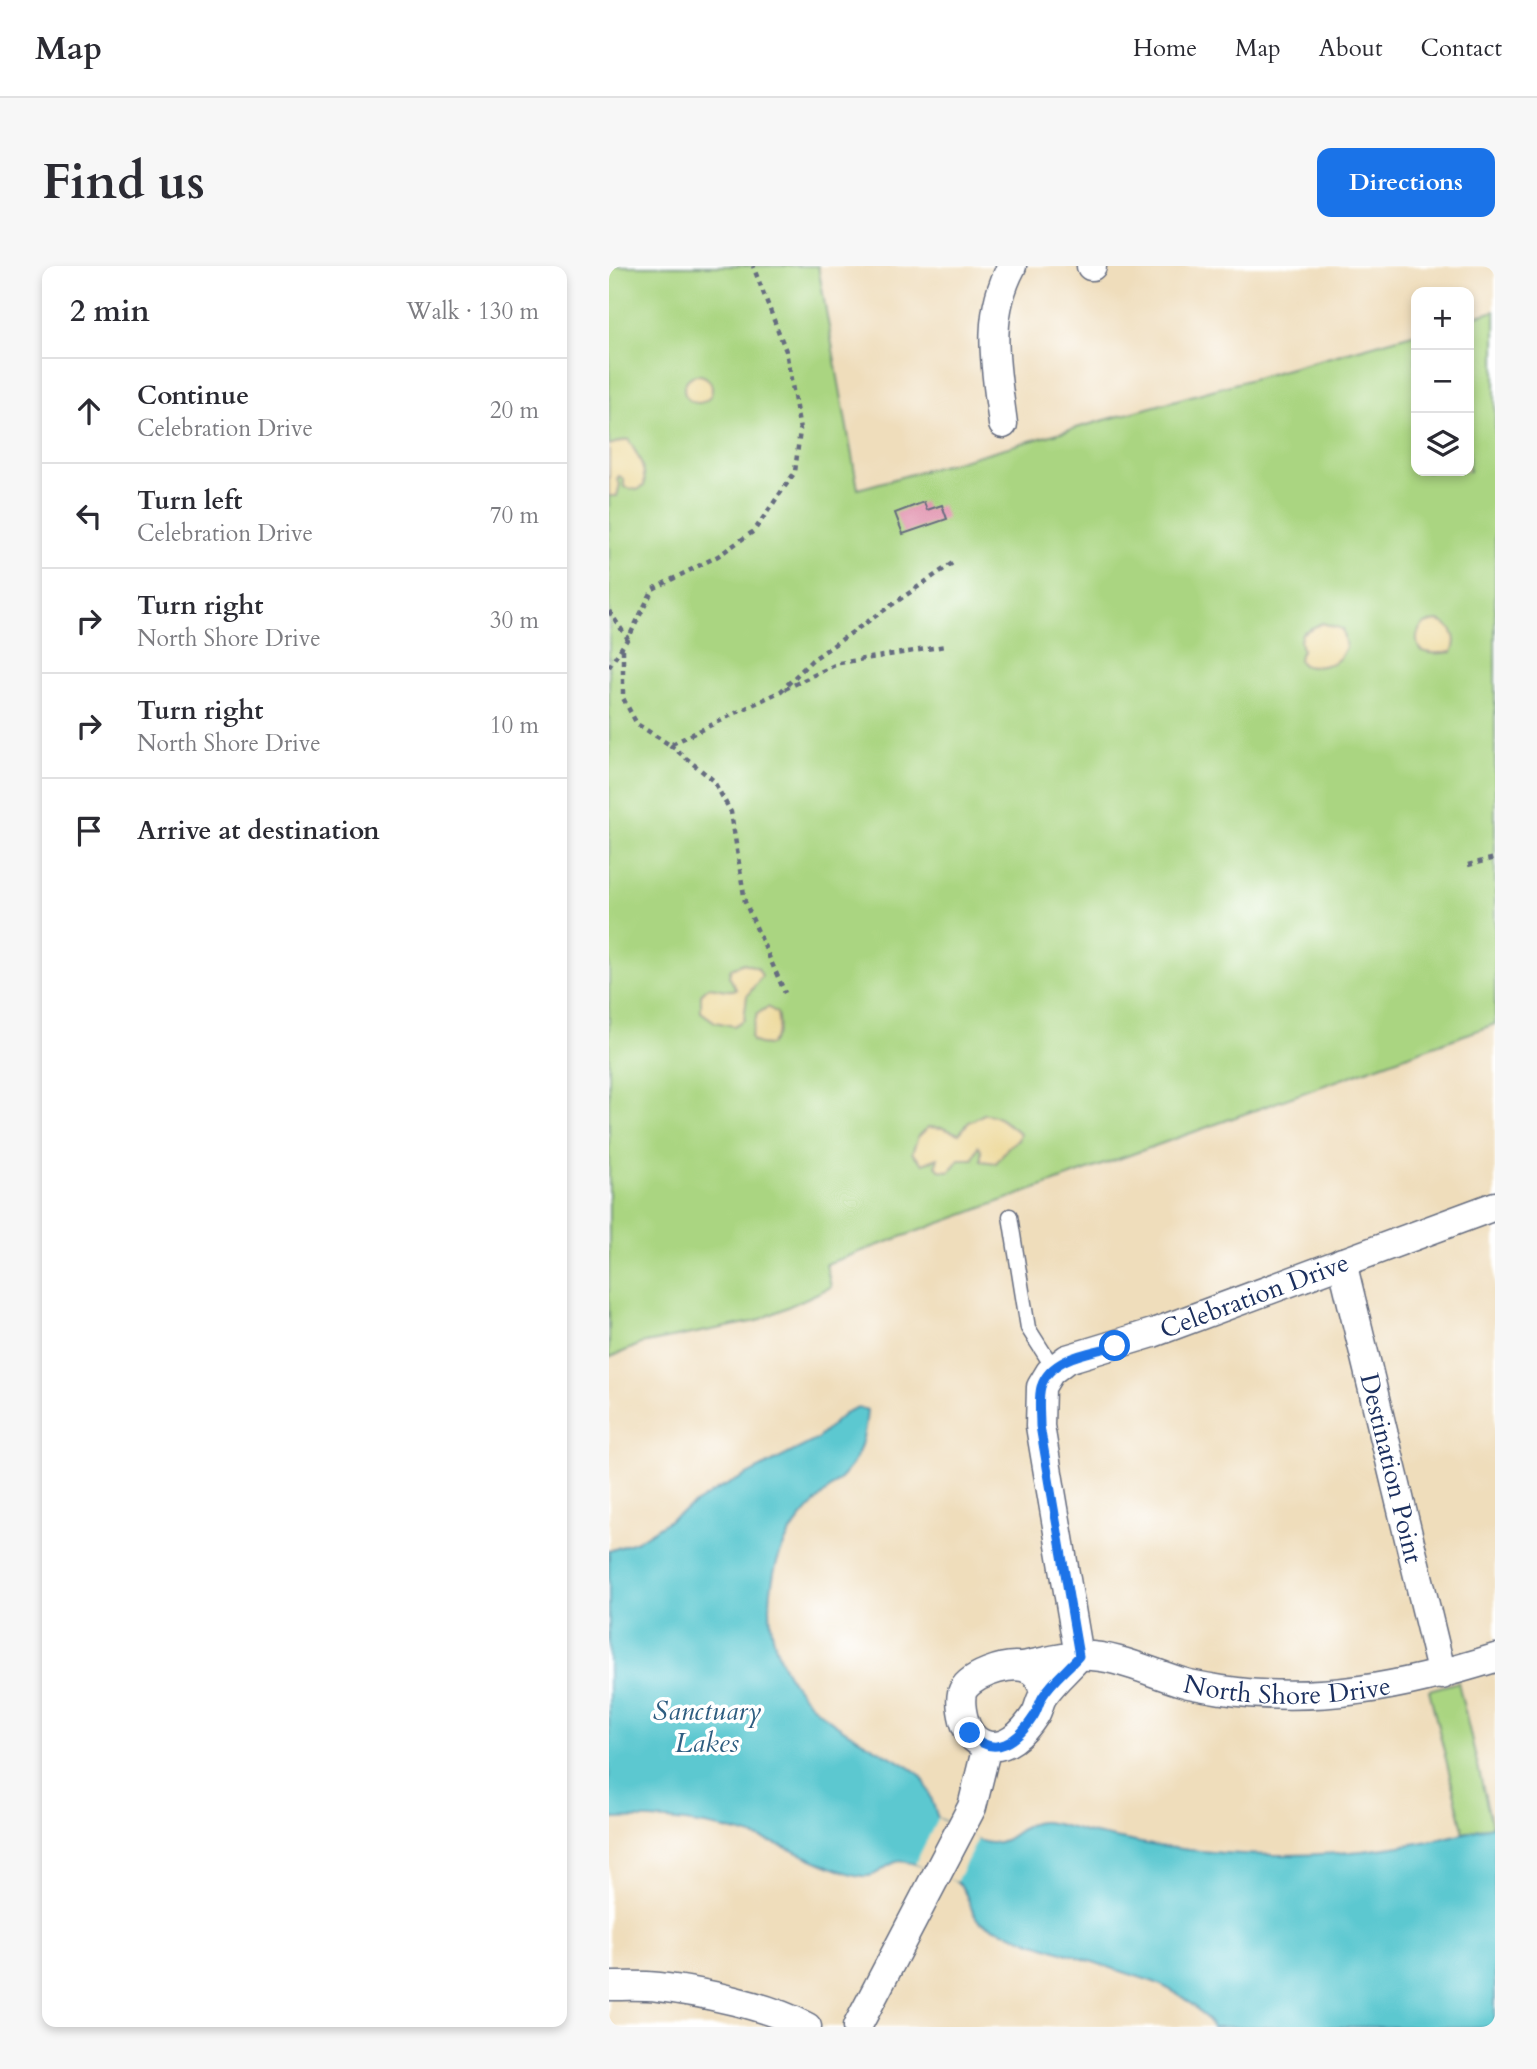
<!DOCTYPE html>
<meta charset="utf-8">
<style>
:root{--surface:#fff;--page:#f7f7f7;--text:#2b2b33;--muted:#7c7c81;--line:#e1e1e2;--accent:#1a73e8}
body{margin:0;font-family:Cardo,serif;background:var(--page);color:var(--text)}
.controls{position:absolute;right:21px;top:21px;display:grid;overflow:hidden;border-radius:14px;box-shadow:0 4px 10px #0003}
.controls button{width:63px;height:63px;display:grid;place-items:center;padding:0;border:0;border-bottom:2px solid var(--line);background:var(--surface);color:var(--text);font:35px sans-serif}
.stop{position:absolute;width:21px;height:21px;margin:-16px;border:5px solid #1a73e8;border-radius:50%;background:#fff}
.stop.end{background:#1a73e8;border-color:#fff;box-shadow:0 2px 7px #0008}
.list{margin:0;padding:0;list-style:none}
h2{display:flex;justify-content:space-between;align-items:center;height:91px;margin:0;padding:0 28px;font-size:30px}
h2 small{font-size:23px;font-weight:400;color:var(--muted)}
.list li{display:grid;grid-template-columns:46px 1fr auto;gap:21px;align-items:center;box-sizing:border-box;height:105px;padding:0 28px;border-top:2px solid var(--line)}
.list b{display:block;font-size:26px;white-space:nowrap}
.list p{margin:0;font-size:23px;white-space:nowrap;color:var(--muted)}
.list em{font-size:23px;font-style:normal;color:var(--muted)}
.icon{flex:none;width:38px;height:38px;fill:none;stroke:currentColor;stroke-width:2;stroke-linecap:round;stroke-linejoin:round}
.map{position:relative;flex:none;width:886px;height:1761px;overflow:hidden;border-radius:14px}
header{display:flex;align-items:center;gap:42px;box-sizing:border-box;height:98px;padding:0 35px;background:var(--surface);border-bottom:2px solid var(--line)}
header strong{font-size:33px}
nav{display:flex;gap:38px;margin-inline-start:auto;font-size:24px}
.intro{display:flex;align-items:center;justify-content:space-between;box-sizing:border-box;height:168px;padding:0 42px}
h1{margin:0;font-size:49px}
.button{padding:18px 32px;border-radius:14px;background:var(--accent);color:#fff;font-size:24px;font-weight:700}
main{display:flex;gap:42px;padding:0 42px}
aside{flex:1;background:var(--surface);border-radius:14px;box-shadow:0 4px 10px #0003}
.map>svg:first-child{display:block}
.green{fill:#aad581;stroke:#628270;stroke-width:2}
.sand{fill:#eeda9e;stroke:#84847e;stroke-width:2}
.water{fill:#5bc8d0;stroke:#3b7c97;stroke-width:2}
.pier{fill:#efddbb}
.building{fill:#e193ae}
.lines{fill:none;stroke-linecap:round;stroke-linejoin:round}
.lane-casing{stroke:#656c7f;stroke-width:17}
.street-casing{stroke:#656c7f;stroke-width:31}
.path{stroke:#656c7f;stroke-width:4.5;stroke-dasharray:5 5;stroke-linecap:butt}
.lane{stroke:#fff;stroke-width:14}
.street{stroke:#fff;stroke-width:28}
.route{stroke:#1a73e8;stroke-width:9}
.labels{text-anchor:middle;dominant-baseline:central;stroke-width:7;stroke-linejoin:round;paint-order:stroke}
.street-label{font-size:26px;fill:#1b2f5e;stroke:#fff}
.water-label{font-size:28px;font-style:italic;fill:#2e5d80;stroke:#fff}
</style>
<header>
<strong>Map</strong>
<nav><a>Home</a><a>Map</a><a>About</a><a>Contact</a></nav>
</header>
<div class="intro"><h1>Find us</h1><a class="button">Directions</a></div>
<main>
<aside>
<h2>2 min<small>Walk · 130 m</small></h2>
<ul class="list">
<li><svg class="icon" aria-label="ahead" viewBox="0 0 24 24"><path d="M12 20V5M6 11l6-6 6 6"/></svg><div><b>Continue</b><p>Celebration Drive</p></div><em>20 m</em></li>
<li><svg class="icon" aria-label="left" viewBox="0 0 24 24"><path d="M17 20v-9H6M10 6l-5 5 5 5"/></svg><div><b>Turn left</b><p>Celebration Drive</p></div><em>70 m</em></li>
<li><svg class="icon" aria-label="right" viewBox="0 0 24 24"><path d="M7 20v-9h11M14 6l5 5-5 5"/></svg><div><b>Turn right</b><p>North Shore Drive</p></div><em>30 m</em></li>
<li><svg class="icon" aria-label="right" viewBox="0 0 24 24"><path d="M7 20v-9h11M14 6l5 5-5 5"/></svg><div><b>Turn right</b><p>North Shore Drive</p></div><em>10 m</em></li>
<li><svg class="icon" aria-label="arrive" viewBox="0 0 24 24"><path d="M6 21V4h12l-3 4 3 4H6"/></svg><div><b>Arrive at destination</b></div></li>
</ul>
</aside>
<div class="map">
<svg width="886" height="1761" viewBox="0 0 886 1761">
<rect width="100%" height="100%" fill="#fff"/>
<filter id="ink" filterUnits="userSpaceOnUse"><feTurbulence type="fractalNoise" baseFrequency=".0143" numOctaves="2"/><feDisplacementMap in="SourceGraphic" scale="14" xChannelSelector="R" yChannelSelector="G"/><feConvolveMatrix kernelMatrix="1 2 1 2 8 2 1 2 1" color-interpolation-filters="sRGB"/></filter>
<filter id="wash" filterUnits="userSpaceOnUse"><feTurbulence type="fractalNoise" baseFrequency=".00686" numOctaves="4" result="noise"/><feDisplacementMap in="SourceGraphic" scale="28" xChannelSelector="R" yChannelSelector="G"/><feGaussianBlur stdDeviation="1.57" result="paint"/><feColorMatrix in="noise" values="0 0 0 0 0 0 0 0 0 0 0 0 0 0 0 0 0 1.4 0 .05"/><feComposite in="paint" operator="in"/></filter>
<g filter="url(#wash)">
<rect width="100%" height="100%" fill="#efddbb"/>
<!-- green -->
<path class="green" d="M0,0H209L249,223L807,67V205H860V52L886,45V758L217,998L222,1021L148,1055L32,1078L0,1092Z
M849,1416L883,1560L855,1567L820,1424Z"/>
<!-- sand -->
<path class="sand" d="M75 123a14 14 0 1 1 28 0a14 14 0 1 1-28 0Z
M19,173C28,188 38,202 35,220L28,224L15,221V213L10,210L8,214L11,218L8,230H0V179Z
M829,355C843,359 850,373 843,386C834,387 823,389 814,385C805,381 807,366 813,360C817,356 823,356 829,355Z
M713,357L733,363L737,381C734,387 732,392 727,395C716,402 680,407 693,384L691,375L693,367Z
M135,697L149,702L153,710L138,730L135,754L125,760L106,756L92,746V728L99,721C109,721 118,727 127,723L120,710L122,702Z
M159,741L168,747C171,760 170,768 161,779L150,778L143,775L142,770L148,748Z
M375,848C388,847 400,860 411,867L409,874L400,880L387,897L372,895V883L369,880L364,893H350L341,905L330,904L327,899L329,892L314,898L303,887L309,871L319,861L334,862L350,868L360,856Z"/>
<!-- water -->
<path class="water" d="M249,1141L258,1144C253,1211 229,1207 192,1252C157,1295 151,1359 178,1407C200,1446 237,1466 275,1487C286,1493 301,1500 311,1509C318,1515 325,1542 329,1552C345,1560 365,1576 382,1577C403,1578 413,1554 435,1556C448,1557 462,1562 476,1566C500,1571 525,1576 549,1580C661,1596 777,1591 886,1559V1761H604C588,1739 569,1726 545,1716L423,1676L371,1656C360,1647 361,1626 347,1616C337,1609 297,1592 287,1596C275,1600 267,1612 254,1610C231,1608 196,1589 173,1580C117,1559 60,1550 0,1553V1285L28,1275L106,1225L207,1174L237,1146Z"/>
<!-- pier -->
<path class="pier" d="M329,1552L369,1573L347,1616L306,1598Z"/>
<g id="blocks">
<!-- building -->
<path class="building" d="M315,236L318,244L333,239L338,253L294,268L286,247Z"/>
</g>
</g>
<g filter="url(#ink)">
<use href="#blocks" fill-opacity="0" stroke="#656c7f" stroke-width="2"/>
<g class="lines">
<defs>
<path id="lane" d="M401,950L419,1062L445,1103"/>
<g id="street">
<path d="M482,0H483"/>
<path d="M394,158C387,102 375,52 403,0"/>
<path id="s1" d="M733,996L833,1409"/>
<path id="s2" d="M470,1390L431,1160L432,1121L441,1106L458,1093L544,1067L886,940"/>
<path id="s3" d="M413,1400C431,1397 451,1391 470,1390C505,1388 540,1406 573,1416C586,1420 601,1422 614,1424C708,1438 797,1420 886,1392"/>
<path d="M435,1428C433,1415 428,1404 414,1401C397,1397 358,1410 353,1427C351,1436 353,1446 355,1454C358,1464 364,1474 374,1478C396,1487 415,1466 426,1449C430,1443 430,1436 434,1430C444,1415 459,1403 470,1390"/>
<path d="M0,1720C16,1720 33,1719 50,1721C93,1726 160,1740 198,1761"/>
<path d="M248,1761L363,1541L378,1480"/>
</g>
</defs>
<!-- lane casing -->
<use href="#lane" class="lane-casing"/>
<!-- street casing -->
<use href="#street" class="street-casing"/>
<!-- path -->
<path class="path" d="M0,345L19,373
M14,383V432L28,458L61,479L172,425L203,394L345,296
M0,401L21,369L44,323L109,290L145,265L186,206L191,164L177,85L144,0
M176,423L230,397L336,380
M61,479L104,514L122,546L136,636L176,727
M859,599L886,592"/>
<!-- lane -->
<use href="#lane" class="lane"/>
<!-- street -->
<use href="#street" class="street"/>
</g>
</g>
<g class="lines" filter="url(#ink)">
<!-- route -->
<path class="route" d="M361,1467C385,1494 409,1475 425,1450C429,1444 430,1436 434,1430C443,1415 459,1403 470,1390L431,1160C431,1148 429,1132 432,1121C441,1091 480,1087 506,1080"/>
</g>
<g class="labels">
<!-- street labels -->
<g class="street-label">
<text stroke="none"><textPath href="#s2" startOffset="509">Celebration Drive</textPath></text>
<text stroke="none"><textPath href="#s1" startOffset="212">Destination Point</textPath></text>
<text stroke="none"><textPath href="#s3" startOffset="271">North Shore Drive</textPath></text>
</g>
<!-- water labels -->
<g class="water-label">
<text x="98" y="1445">Sanctuary<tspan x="98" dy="32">Lakes</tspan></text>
</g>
</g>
</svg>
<div class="controls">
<button>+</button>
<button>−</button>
<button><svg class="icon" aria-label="layers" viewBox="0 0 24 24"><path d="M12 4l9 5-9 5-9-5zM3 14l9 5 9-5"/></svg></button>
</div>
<div class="stop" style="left:506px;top:1080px"></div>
<div class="stop end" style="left:361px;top:1467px"></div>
</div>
</main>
